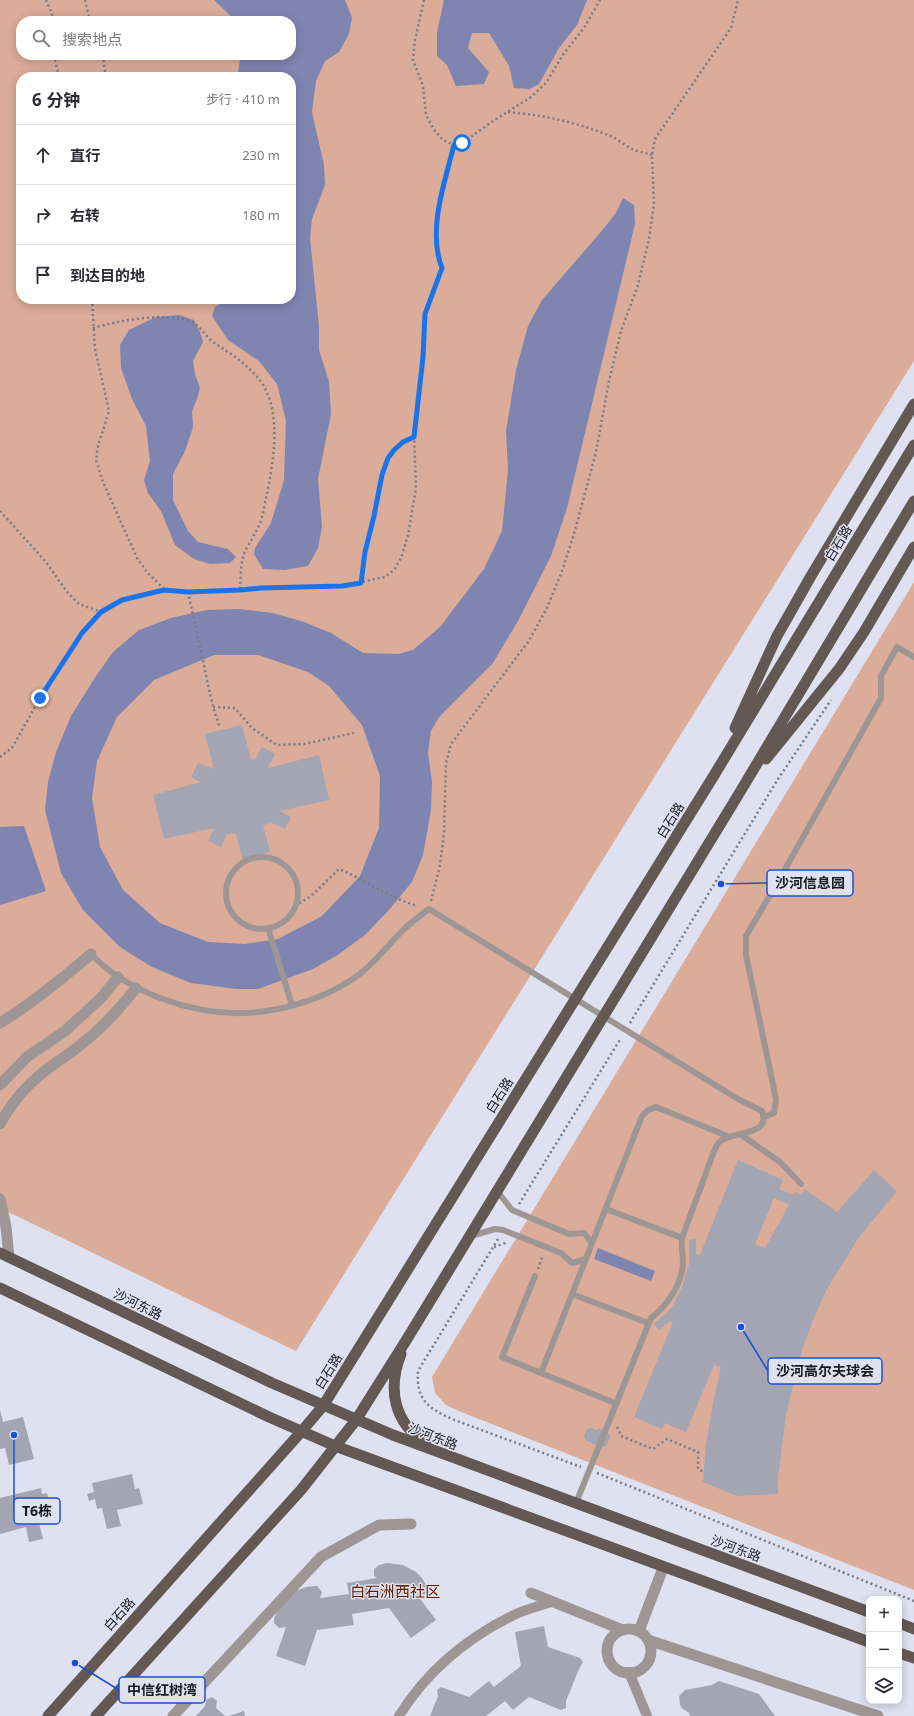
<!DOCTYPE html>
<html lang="zh">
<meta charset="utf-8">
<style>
:root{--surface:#fff;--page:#f2f2f3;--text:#2b2b33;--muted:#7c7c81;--line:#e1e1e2}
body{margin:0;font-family:"Noto Sans","Noto Sans SC",sans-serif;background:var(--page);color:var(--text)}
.controls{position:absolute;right:12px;bottom:12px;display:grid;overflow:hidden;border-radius:8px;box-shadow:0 2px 10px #0003}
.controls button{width:36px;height:36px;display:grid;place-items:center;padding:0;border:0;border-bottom:1px solid var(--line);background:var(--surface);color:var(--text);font:20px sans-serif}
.stop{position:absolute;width:12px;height:12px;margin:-9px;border:3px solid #1a73e8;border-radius:50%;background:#fff}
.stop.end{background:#1a73e8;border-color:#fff;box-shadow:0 1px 4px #0008}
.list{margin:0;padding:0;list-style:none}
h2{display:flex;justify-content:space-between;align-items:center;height:52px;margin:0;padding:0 16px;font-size:17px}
h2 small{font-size:13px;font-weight:400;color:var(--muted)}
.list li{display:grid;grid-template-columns:26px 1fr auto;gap:12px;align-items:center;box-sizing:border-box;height:60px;padding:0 16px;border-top:1px solid var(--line)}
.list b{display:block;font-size:15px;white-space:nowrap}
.list em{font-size:13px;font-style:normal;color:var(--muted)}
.icon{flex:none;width:22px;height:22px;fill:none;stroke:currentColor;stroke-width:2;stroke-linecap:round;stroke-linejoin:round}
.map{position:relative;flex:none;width:914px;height:1716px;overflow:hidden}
.search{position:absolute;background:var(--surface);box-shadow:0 2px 10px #0003;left:16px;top:16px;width:280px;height:44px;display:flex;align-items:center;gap:10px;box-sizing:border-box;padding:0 14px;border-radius:16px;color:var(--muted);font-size:15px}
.panel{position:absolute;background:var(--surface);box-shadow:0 2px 10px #0003;left:16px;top:72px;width:280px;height:232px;border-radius:16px}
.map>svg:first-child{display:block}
.green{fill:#daac99;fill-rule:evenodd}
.water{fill:#7f84b0;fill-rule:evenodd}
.building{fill:#a3a5b3;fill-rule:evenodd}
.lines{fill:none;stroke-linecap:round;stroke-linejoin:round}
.path{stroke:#797a84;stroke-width:2.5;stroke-dasharray:2 3;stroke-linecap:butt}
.service{stroke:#9d9694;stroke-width:6}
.pedestrian{stroke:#9d9694;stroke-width:10}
.minor{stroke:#9d9694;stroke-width:11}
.primary{stroke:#645854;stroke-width:11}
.route{stroke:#1a73e8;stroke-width:5}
.labels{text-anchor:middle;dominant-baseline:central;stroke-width:3;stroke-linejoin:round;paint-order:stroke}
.street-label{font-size:13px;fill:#191a1f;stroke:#dfe1f0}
.quarter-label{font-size:15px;fill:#5c1d00;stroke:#dfe1f0}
.leader{fill:none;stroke:#1d4ed8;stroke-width:1.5}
.callout-dot{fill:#1d4ed8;stroke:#dfe1f0;stroke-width:1.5}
.callout{fill:#dfe1f0;stroke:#1d4ed8;stroke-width:1.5}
.callout-label{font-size:14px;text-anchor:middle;font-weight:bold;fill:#191a1f}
</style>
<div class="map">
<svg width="914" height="1716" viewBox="0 0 914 1716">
<rect width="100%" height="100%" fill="#dfe1f0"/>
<!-- green -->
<path class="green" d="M0,0H914V361L296,1351L0,1208ZM21,21H291V55H21ZM21,77H291V299H21Z
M914,582V1590L461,1412L446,1405L435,1393L432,1377Z"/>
<!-- water -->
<path class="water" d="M214,0H345L352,18L349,34L339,52L325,61L316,81L312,112L324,165L325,185L312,219L310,238L319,326V350L329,382L331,414L318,479L322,527L318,548L308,566L285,570L263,569L254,554L255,548L271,523L284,480L286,421L277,384L259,361L228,340L212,316L215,307L229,299H291V77H237L241,55H291V21H236Z
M444,0H587L577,25L559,48L539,84L530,89L514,88L509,66L489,33H472L468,48L489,72L484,84L456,86L447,65L437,56V32Z
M623,198L634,205L635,224L567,508L551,556L518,621L493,663L439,717L431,731L428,752L432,782L431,810L423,855L412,882L388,911L365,935L336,956L313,969L258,989H236L191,983L152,967L120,947L83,910L61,873L45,810L48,782L56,752L71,716L96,676L113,652L139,630L171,618L207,610L238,609L273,613L304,622L331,633L363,653L398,654L413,650L440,627L484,569L502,531L508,470L506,431L516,370L528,326L542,300L600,233L616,213ZM214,655H258L308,672L329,686L362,725L380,776L379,828L360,876L322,916L278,939L245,944L208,942L160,923L123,890L100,847L92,798L97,761L117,717L154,680Z
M179,315L194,320L200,332L203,342L193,361L195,374L200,388L197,399L192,411L193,427L185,451L173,474V500L188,531L198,542L228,549L236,557L230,563L210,564L194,559L175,545L161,511L148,493L144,480L150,461L146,426L132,399L121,368L120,345L129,330L156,317Z
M24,826L46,891L0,905V827Z
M598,1248L655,1271L651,1281L594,1259Z"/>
<!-- building -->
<path class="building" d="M242,725L251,760L255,759L262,747L275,754L268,768L319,755L329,800L279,811L291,817L285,829L272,823L263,825L270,852L243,860L236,833L227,834L221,847L208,841L214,828L164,839L153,795L201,782L191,777L198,763L214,769L205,734Z
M738,1160L783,1180L779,1189L793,1195L795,1192L801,1195L805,1189L837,1212L874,1170L897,1191L859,1237L826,1291L813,1320L802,1350L786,1414L778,1477V1494L737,1496L703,1482L706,1445L713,1403L721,1367L714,1365L686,1432L665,1423L662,1429L634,1417L673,1322L670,1321L659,1330L654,1324L672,1307L682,1287L689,1264V1240L696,1239V1254L700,1255ZM774,1198L789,1205L765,1248L755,1244Z
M0,1410L3,1422L23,1417L34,1459L9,1465L5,1448L0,1449Z
M591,1428L596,1430L600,1428L607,1431L610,1437L606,1446L600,1448L586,1440L584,1437L585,1433L587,1429Z
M132,1474L135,1489L139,1488L143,1504L117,1510L121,1526L107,1529L102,1508L97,1509L95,1499L89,1501L87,1494L94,1492L92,1483Z
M41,1488L42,1494L47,1493L53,1519L39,1523L43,1539L29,1542L26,1527L0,1534V1498Z
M387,1563L403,1565L416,1572L422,1578L428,1588L425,1594L418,1596L436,1620L411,1638L389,1608L352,1614L354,1625L317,1630L305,1666L276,1656L286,1627L279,1628L274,1623V1619L277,1612L291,1593L306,1587L314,1586H317L322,1592L320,1598L349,1594L347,1583L377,1578L374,1576V1569L379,1565Z
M544,1626L548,1647L580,1658L583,1662L579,1669L566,1701V1708L561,1710L529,1697L513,1710L505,1701L486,1716H430L438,1696L437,1690L441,1687L469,1697L489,1681L494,1687L521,1666L515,1632Z
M719,1681L759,1694L775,1716H690L689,1713L682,1708L680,1705L679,1696L685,1690L712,1685Z
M212,1697L217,1701L216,1708L225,1716H196L205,1706L206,1700Z
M244,1711L245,1716H229Z"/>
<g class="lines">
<!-- path -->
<path class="path" d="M46,0L52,14V21
M85,0L90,21
M424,0L415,40L413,60L423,86L426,115L434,130L443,140L454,145L462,143L493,121L531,97L546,83L564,53L584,28L600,0
M54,55L59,77
M103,55L105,71V77
M508,112C545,115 579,123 613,137C620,141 627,147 634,150C640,152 646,153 652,155
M92,299L95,349L109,411L98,446L96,460L103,482L137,558L148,573L164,589
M93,328C118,321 166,311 191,322C201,326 205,336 213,342C232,355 250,365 263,385C282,416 273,465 266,498C264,507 263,517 259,525C255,535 248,544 244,554C240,565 241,579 240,590
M0,511L46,562L67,592L79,604L101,612
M361,583L365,552L374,516L382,475L388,458L394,450L403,442L414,437
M188,592L213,707L220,728
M213,707L235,708L252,728L277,745L304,744L354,733
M0,757L12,748L40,698L82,633L101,612L122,600L164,590L188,592L240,590L261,588L342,586L385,577L394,570L401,558L408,535L416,488L414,437L423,357L425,314L442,268C427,230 445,182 454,145
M254,856V857
M431,901L440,865L444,833L446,763L451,744L528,642L546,610L561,574L574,534L596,452L609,381L621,331L638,285L649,239L654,204L652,155L655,139L731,28L738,0
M295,906L311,896L339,869C367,881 389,898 418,906
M630,1023L778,779L831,700
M519,1204L621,1038
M498,1239L418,1371C416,1400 428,1408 452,1419L581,1467
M494,1247L508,1242
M538,1269L543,1255
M617,1427L621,1436L653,1449L667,1439L698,1452V1469L704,1472
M597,1473L914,1601"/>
<!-- service -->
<path class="service" d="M226 893a36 36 0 1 1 72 0a36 36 0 1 1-72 0Z
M268,928L292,1005
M91,954C127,992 192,1015 245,1013C278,1012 320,1000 348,982C370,969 387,946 405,928C413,921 421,915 429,909L738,1099L762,1111C772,1137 732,1130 719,1142C717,1144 716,1148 714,1151L682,1238C681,1246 683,1254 683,1263C682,1284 667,1306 651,1318L576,1503
M764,1117L774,1113L776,1099L746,955V936L779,880L881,698V676L897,647L914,657
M740,1134L780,1162L801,1184
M497,1191L512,1210L569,1234L584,1233L592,1243
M606,1209L682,1238
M471,1236L495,1229L503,1230L561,1253L572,1263L586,1259
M535,1276L502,1357L541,1373
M572,1294L648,1323
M615,1403L541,1373L642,1116L648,1110L656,1107L730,1137"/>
<!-- pedestrian -->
<path class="pedestrian" d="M629,1672L647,1716
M399,1716C427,1671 468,1637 516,1614C527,1609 539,1606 551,1602"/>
<!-- minor -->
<path class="minor" d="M0,1023C33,1003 62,979 91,954
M0,1085L27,1057L65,1031L102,997L118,977
M0,1124C10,1105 24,1088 41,1074C52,1064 66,1057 78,1047C100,1030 119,1010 136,988
M0,1199L6,1227L9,1257
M531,1593L623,1630
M607 1651a22 22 0 1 1 44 0a22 22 0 1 1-44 0Z
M639,1631L663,1568
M648,1640L878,1716
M173,1716L321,1557L379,1525L411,1524"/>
<!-- primary -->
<path class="primary" d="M735,728L777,636L811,576L914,404
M766,759L839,669L864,632L914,547
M0,1253L272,1383L393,1435L869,1612
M0,1288L269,1417L335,1446L869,1642
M401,1354C387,1390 394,1422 426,1444
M899,1623L914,1629
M899,1653L914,1658
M48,1716L301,1432L323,1406L713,777L914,445
M96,1716L301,1490L356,1420L407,1339L740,792L914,501"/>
</g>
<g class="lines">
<!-- route -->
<path class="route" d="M40,698L82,633L101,612L122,600L164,590L188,592L240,590L261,588L342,586L361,583L365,552L374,516L382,475L388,458L394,450L403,442L414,437L423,357L425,314L442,268C427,230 445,182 454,145L462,143"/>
</g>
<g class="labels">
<!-- street labels -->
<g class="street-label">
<text transform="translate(838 543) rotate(-59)">白石路</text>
<text transform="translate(670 820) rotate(-58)">白石路</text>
<text transform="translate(499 1095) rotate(-58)">白石路</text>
<text transform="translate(138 1304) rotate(26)">沙河东路</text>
<text transform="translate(328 1371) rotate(-58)">白石路</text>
<text transform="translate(433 1436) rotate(21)">沙河东路</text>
<text transform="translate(736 1548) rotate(20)">沙河东路</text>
<text transform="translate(119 1614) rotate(-48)">白石路</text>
</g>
<!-- quarter labels -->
<g class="quarter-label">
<text x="395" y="1591">白石洲西社区</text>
</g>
</g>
<!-- callouts -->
<path class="leader" d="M721 884L767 883M741 1327L768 1371M14 1435L14 1511M75 1663L119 1690"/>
<g class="callout-dot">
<circle cx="721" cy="884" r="4"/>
<circle cx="741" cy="1327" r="4"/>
<circle cx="14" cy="1435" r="4"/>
<circle cx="75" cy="1663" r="4"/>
</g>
<g class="callout">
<rect x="767" y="870" width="86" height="26" rx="4"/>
<rect x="768" y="1358" width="114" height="26" rx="4"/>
<rect x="14" y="1498" width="46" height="26" rx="4"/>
<rect x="119" y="1677" width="86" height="26" rx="4"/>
</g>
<g class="callout-label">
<text x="810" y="888">沙河信息园</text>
<text x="825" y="1376">沙河高尔夫球会</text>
<text x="37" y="1516">T6栋</text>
<text x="162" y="1695">中信红树湾</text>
</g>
</svg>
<div class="controls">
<button>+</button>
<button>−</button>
<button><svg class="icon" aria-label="layers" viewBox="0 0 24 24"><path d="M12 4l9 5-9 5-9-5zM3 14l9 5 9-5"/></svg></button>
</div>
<div class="stop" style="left:462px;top:143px"></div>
<div class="stop end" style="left:40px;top:698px"></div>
<div class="search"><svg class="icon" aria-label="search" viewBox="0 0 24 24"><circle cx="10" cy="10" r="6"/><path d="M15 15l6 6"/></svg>搜索地点</div>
<section class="panel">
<h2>6 分钟<small>步行 · 410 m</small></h2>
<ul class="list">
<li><svg class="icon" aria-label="ahead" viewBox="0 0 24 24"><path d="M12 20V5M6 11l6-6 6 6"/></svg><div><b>直行</b></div><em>230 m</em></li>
<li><svg class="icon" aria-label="right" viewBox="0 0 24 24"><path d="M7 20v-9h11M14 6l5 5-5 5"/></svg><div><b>右转</b></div><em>180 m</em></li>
<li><svg class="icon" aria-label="arrive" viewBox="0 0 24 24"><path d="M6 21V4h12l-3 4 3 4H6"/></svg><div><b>到达目的地</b></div></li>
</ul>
</section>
</div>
